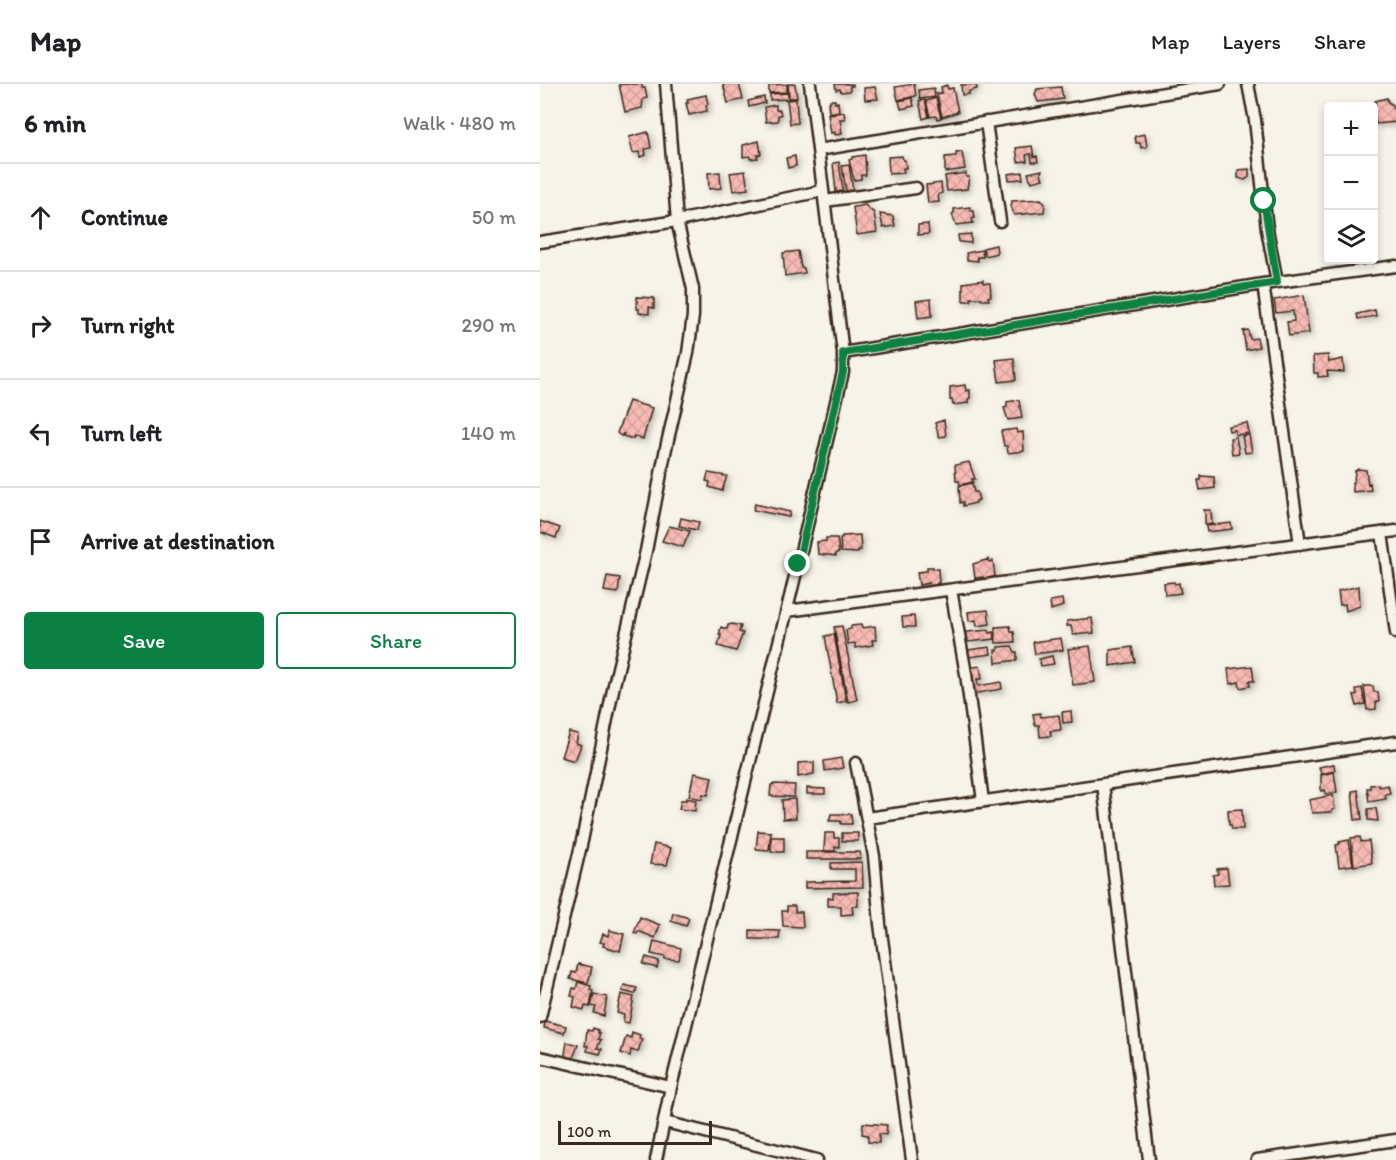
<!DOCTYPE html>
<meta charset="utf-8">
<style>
:root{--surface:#fff;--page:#f6f6f6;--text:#202124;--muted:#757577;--line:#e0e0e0;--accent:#0b8043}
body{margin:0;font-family:Itim,sans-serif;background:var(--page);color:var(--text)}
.controls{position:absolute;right:18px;top:18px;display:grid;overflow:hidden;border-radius:6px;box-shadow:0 3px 9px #0003}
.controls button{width:54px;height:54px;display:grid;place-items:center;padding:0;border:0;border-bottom:2px solid var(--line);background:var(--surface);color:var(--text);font:30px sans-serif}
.scale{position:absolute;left:18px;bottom:15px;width:154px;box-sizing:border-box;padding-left:6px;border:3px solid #3b2a1e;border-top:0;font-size:16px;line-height:21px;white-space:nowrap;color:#3b2a1e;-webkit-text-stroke:4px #f7f3e8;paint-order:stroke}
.stop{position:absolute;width:18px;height:18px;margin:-14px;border:4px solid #0b8043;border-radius:50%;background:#fff}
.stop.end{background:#0b8043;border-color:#fff;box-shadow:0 2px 6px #0008}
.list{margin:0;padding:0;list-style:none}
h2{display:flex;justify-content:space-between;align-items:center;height:78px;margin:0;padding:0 24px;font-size:26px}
h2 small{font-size:20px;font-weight:400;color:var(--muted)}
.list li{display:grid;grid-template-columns:39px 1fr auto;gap:18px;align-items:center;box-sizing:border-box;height:108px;padding:0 24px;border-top:2px solid var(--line)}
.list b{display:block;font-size:22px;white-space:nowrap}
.list em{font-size:20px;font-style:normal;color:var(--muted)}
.actions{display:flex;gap:12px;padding:18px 24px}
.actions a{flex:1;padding:14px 0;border:2px solid var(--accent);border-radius:6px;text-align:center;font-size:21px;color:var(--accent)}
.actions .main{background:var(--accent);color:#fff}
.icon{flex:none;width:33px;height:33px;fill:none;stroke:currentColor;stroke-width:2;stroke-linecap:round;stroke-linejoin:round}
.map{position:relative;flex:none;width:856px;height:1076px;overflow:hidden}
header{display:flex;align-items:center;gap:36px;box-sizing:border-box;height:84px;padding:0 30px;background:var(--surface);border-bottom:2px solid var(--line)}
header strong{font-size:28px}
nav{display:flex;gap:33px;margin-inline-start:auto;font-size:21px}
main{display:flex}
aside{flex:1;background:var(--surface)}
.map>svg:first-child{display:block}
.building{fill:url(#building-cross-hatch);stroke:#3b2a1e;stroke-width:1.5;filter:url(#shadow)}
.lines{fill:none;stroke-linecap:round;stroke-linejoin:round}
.street-casing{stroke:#3b2a1e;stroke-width:15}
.street{stroke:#f7f3e8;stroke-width:10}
.route{stroke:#0b8043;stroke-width:8}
</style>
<header>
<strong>Map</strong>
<nav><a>Map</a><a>Layers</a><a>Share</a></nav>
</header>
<main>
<aside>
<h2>6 min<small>Walk · 480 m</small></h2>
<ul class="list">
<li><svg class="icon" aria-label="ahead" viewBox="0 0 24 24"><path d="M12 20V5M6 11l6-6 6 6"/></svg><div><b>Continue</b></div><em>50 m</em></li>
<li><svg class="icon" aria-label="right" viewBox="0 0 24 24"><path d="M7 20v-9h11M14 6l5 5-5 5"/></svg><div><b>Turn right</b></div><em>290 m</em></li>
<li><svg class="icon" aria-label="left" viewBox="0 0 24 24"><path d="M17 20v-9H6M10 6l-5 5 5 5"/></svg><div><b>Turn left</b></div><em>140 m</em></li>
<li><svg class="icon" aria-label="arrive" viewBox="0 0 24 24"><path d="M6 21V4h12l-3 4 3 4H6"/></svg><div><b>Arrive at destination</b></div></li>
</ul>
<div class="actions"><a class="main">Save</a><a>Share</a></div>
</aside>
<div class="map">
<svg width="856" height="1076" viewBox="0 0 856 1076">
<defs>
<pattern id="building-cross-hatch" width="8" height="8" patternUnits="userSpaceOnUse" patternTransform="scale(1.5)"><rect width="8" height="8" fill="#f6bab5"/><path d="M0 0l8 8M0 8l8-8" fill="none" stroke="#d4a09b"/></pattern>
<filter id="shadow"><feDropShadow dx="2.5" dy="2.5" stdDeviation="3" flood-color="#0004"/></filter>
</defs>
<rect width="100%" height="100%" fill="#f7f3e8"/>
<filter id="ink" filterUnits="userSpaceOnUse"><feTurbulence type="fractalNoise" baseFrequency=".0167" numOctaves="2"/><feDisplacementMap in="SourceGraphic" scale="12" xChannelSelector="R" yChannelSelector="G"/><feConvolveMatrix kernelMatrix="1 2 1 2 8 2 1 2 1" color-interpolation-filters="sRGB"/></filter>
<g filter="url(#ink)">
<!-- building -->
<path class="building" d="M79,0H102V4H105L107,14L103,15L102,24L85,28Z
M183,0H199L203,15L188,19Z
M247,0V8L229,9V1Z
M248,0H255L257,14H249Z
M295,0H313V2H310V7L301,8L300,5L296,6Z
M374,0L376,12L358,16L355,3Z
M436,0L437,5L429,7V10L422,11L421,1Z
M407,1L408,5L413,4L418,28L402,33L397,10L402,9L401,3Z
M335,3L338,15L325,16L324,4Z
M521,3L523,15L498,18L495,10L497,5Z
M394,4L395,13L380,15L379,6Z
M248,9V15L230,16V10Z
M166,11L168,20L166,21L167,27L149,31L146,19H148L147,15Z
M224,13L225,19L209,23L208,17Z
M372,14L374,22L361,25L359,17Z
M396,14L401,34L397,35L396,32L390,33L386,17Z
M847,14L848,18L853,21L856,38L836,40L834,28V23L836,22L835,17Z
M256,15L258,39L250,40L247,16Z
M290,16H295V19L298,18L299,27L289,29L288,19H290Z
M385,16L389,33L383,35L379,17Z
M236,21V26H240L241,31H238V37L226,38L224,23Z
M304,28L305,35H300L302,50L295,51V48L291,49L288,30Z
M108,48L111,64L105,65L106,71L100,73L99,68L93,69L89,53Z
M605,50L607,63L601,64L600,59H596L595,52Z
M219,57L221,70L217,71L218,74L210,75V72L203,73V61Z
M492,62L494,73L497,72L498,78H492L491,70L486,71L487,77L478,78L476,64Z
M422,68L425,85L405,88V73L416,72V69Z
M325,71L326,91H321V95L314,96L309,76L312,75V73Z
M255,72L256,82L248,84L246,74Z
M362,72L363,76H365L366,84H363L364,89L349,90L348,73Z
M299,78L303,107L296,108L293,79Z
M309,81L313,106L306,107L302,82Z
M709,85V93L705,96L698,94V86Z
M502,86L501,89L503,95L492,98L490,95L488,89Z
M205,87L208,105L193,107L190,89Z
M180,88L181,104L169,105L168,89Z
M482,88L483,95L469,96L468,90Z
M426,89V93H429L427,105L407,107L405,92Z
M401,99L402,109L398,111L399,118L388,119L386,101Z
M501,115L505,119L504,128L474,131L471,123L472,117Z
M325,121L334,129L337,148L317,151L313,123Z
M430,123L431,127H434L435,134L432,135L433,139L416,141L412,130L414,129V125Z
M340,130L353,132L355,142L343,144Z
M388,140L389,150L378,151V141Z
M431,150V159L419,158L418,151Z
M456,161L457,169L445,172L443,164Z
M442,166L443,173H437L438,177L427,176L426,169Z
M258,167L261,184H264L265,189L245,192L243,169Z
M443,196V199H450L451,212L448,213L449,216H442V214H431V217H423V199Z
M764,211L769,249L749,252L747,238L754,237L753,227L736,229L734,216Z
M97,213L114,214V224L109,223V230L99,229V225H97Z
M391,215L392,232L378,234L376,217Z
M835,226L836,232L818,235L817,230Z
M708,246L710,255L717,254L719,263L706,266L703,247Z
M788,271L789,278L803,275L804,288L787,287L788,292L778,293V289H774L773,272Z
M474,274L476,296L459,298L456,276Z
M425,301L426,307L430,306V314L428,315V319L413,321L412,316H410V303Z
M479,316L482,334L468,336L464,324L467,323V318Z
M89,317L112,324L103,355L94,352L93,355L83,352L84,349L81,352L77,349Z
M404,336L406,352L399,353L395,339Z
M707,339L709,349L695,351V346L689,347L688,342Z
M476,345L477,349L483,348L484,367L468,369L467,362H464L461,347Z
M709,351L712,368L705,369L702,352Z
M696,353L699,369L692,370L690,354Z
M429,378L435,395H432L433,398L420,401L419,397H416L415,381Z
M818,385L826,386L828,400L830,399L831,406L813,408L812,398H814L815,387Z
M168,389L187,392L182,407L169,403L170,398L166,397Z
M661,392L674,393L675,404L660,406L658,396H661Z
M432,399L434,408H437L439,416L436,417V419L423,422V418L420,419L419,402Z
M215,420L250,428L249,433L213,426Z
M663,426H671L672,440L665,441V429Z
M141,434L159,438L157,446L139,442Z
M0,437L20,444L16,454L0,448Z
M691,439L692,445L667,448L666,442Z
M129,442L150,447L143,463L122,457Z
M320,451L321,466H318V469L301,468L300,454H302V452Z
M286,454H297L299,468L296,469V472L278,470L277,458L286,457Z
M449,475V478L453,477L455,492L444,496L443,493L435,494L433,480Z
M387,483H393V485H398L399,499H397V501L389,502V499L379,501L377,488L387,487Z
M67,492L80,494L78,509L64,507Z
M634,498L635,500L639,499L641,509L625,511L624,499Z
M819,502L820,522L806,527L805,520L800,521L798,507Z
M522,515L523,522L511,526L510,517Z
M448,526L450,540L437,542L436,536L429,537L428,528Z
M374,532L375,543H363L362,533Z
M552,534L554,549L533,551L531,542H527V537Z
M192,540L201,542L199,548L203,549L196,567L178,562L181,551H179L181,543L187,545L188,541Z
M321,541L322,544L335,542L336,556H332L333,561L315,564V559L308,560L306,546L311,545V542Z
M302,542L317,616L308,618L294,543Z
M470,542L471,548H474L475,558L456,559L455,543Z
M449,546L450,549L454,548L455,555L428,558L427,548Z
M294,550L306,617L297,619L285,552Z
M521,554L523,566L495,570L493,558Z
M472,562L475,568H477V576L456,579L455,566H458V563Z
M550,562L555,598L533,601L528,565Z
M450,563L451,570L429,573L428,566Z
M592,563L595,578L570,582V566Z
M512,572L514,580L501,582L499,575Z
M440,582L442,595H437L438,602L461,598L462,605L432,610L427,584Z
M712,582L714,597H709L710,602L700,604L699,598L690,600L688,585Z
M824,602H833L834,608H838L839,618H836V625L827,626Z
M822,604L825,620L817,622L814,611L817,610L816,605Z
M531,627L532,638L523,639L522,628Z
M500,629L501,633L519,631L521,646L510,647L511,652L500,653L499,641H495L493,630Z
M29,648L38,650L36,659L41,661L35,677L21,673Z
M301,674L303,684L285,687L284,677Z
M274,678V690L258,693V679Z
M794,680L795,687L781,690L779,683Z
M794,688L797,708L785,710V706L781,707V691Z
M154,689L172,693L168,711L163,710L162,715L149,712Z
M235,700L255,701L254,713L230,712L231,701Z
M838,700L839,703L848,701L850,709L845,710L846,715L829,718L827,704H830V701Z
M267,704L285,705V710H267Z
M818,706L822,735L815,736L812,707Z
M793,711L795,725L792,726V728L772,729L769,716Z
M146,714L156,716L155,727L139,725L141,716H146Z
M255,715L256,734L243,735L242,716Z
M836,724L838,737L828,736V725Z
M702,725L703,745H692L691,741H689L688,726Z
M291,730H311L312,740H301V737H289Z
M218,747L231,748L229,766L216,765Z
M285,749H294V754H299V763H295V767H284Z
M302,749H318V757H302Z
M231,753H244V768H231Z
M820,753L821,758L829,757L832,779L814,782L811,754Z
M809,756L813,781L799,783L796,761L800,760L799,758Z
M114,760L131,764L127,781L110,780Z
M266,768H320L321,775H266Z
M322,778L323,803L265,804V798L315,797V785H291V779Z
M687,784L689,800L674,801L673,791L678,790L677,785Z
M318,808V822H312L313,830L301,831V822H288V814H293V809Z
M247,822H255V828H262L263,843L243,842L242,827H247Z
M133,829L149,834L146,842L131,837Z
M100,833L120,841L115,854L98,847L97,850L94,849Z
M69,846L84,850L80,867L63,862L64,859L60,858L63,850L68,852Z
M210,846L240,847L239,855H210Z
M114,857L141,864L139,876L125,875V873L111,870Z
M106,873L119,877L117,884L103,880Z
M38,880L52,883L48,899L30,895L32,888L36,889Z
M38,898L51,902L50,906H53L50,923L45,922L44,926L33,923L35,913L31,912L33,904L36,905Z
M84,901L97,904L95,910L82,907Z
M54,910L67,913L64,932L54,929L56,923L51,922Z
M81,910L94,913L89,939L83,938L84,931L77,929Z
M5,937L26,942L24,949L4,944Z
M53,944L58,946V949H60L58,955L61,956L57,964L62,965L60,970L47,967L48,962H45L47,946L52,947Z
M92,948L100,951L99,955H102L98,968L91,966L90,972L81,969L86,952L91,954Z
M27,958L38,961L32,977L24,976Z
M323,1039L347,1041L346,1051L339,1050V1059L328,1058V1051L322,1050Z"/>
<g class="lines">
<defs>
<path id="street" d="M708,0L715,36L727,145L737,198
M446,38L460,137
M278,66L680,0
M285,117L376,104
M0,158L137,137L282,107
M723,200L760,460
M303,269L723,200L856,182
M842,449L856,549
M411,506L426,590L443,717
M247,527L856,447
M316,679L334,772L340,840L372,1076
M563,700L609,1076
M327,734L856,658
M0,933L42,757L74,601L106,467L126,364L148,269L153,232V205L137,137L126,0
M0,973L131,1003
M125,1038L277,1076
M116,1076L131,1003L258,480L303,288V269L270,0
M717,1076L856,1056"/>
</defs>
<!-- street casing -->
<use href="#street" class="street-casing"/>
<!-- street -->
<use href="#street" class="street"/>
</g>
</g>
<g class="lines" filter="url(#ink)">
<!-- route -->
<path class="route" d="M258,480L303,288V269L737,198L724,117"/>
</g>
</svg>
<div class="controls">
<button>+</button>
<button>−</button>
<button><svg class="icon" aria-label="layers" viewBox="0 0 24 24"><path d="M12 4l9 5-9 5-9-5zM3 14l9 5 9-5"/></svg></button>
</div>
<div class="scale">100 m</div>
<div class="stop" style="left:724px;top:117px"></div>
<div class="stop end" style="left:258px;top:480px"></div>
</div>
</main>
